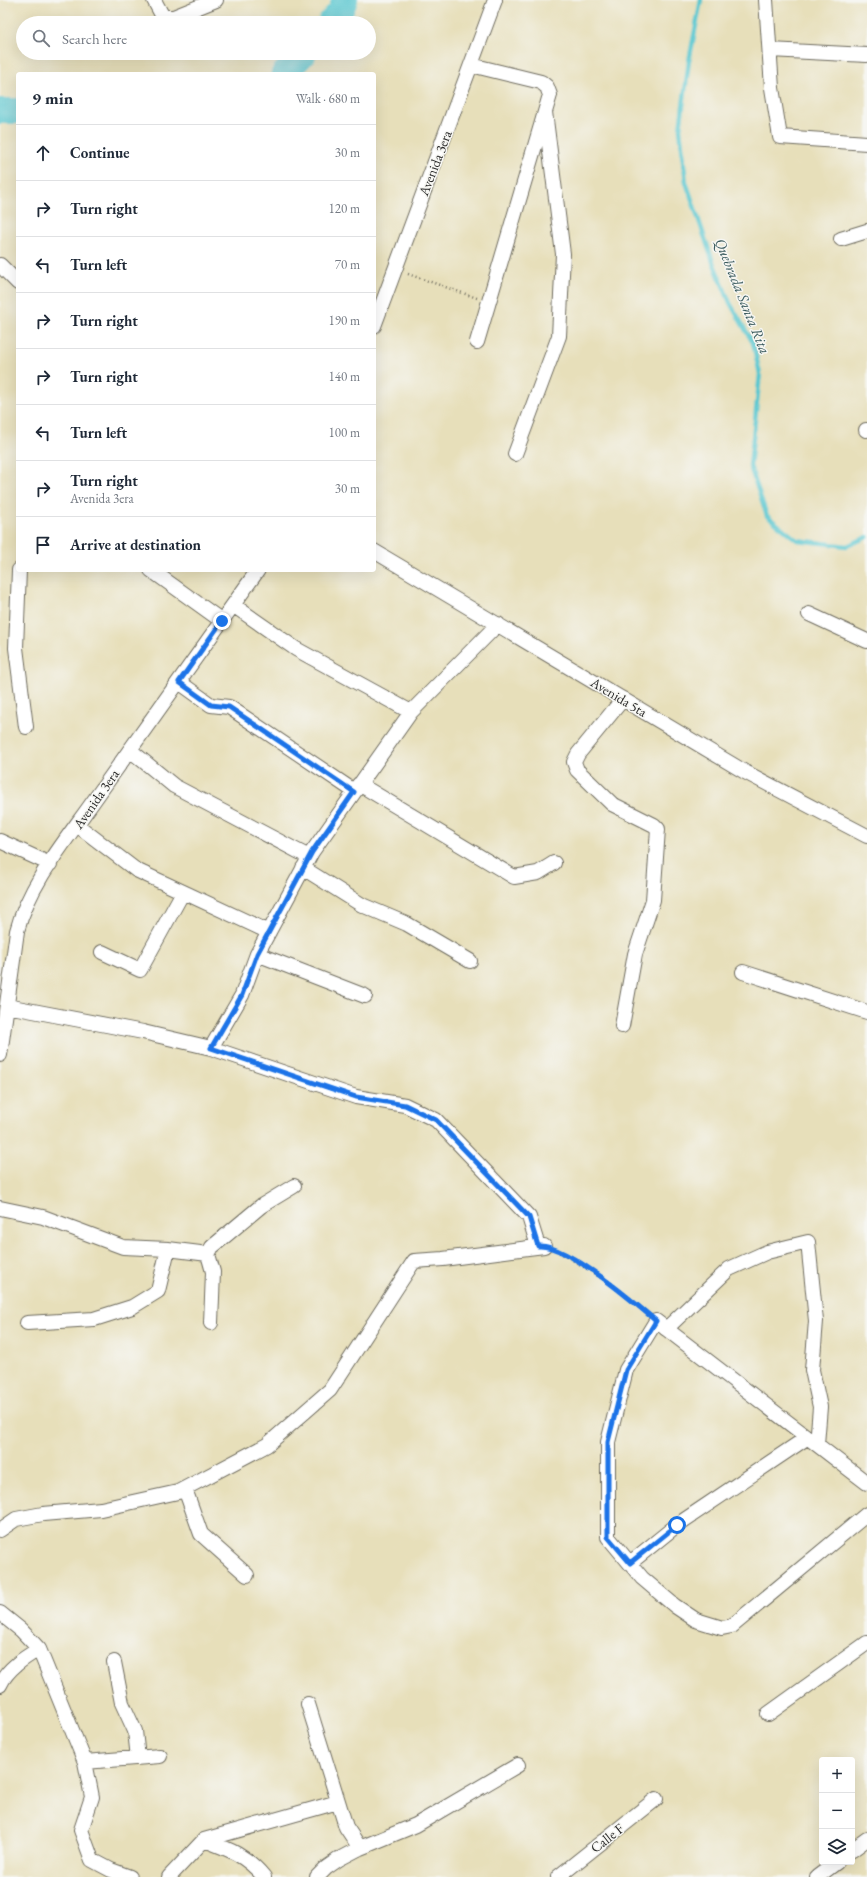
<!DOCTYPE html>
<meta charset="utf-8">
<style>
:root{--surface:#fff;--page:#f6f6f7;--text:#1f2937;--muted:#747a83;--line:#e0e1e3}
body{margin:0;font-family:"EB Garamond",serif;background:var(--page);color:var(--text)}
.controls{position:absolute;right:12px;bottom:12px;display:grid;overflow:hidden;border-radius:4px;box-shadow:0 4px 16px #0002}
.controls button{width:36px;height:36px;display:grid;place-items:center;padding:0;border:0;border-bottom:1px solid var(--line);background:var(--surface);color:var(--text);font:20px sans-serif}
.stop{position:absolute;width:12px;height:12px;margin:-9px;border:3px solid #1a73e8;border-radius:50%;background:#fff}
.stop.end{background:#1a73e8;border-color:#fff;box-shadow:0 1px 4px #0008}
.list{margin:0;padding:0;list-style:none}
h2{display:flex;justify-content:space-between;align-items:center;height:52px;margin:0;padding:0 16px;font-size:17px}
h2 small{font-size:13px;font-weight:400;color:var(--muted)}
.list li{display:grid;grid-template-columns:26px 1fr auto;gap:12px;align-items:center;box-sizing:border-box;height:56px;padding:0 16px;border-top:1px solid var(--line)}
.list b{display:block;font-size:15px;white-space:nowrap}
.list p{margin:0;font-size:13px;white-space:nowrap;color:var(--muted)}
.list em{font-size:13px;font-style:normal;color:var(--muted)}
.icon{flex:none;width:22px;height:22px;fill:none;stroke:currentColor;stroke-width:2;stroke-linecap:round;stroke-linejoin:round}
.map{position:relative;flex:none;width:867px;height:1877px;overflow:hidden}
.search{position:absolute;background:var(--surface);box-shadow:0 4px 16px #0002;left:16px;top:16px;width:360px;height:44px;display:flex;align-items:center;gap:10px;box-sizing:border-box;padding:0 14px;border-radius:22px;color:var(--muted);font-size:15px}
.panel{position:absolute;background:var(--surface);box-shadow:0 4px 16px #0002;left:16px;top:72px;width:360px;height:500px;border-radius:4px}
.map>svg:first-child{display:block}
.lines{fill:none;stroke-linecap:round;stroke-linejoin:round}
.stream{stroke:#5ac7d0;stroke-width:4.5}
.river{stroke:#5ac7d0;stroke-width:26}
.minor-casing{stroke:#6d6a5d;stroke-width:16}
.path{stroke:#6d6a5d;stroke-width:2.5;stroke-dasharray:1 3;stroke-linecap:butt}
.minor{stroke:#fff;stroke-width:14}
.route{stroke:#1a73e8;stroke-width:5}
.labels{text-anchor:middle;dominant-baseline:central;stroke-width:3;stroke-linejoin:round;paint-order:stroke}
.street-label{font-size:14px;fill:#2b2b2b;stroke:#f6f6f2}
.water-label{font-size:15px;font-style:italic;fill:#395a5d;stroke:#f6f6f2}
</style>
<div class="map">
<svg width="867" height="1877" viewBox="0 0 867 1877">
<rect width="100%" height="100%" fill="#f6f6f2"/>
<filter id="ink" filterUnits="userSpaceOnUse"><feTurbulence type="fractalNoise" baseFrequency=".025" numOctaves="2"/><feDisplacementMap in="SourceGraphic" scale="8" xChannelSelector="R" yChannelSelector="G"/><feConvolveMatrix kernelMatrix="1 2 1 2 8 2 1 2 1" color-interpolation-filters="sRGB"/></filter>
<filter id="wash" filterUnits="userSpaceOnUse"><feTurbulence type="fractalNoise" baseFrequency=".012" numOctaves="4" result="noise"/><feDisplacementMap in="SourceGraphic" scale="16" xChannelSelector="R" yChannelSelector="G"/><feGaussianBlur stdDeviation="0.9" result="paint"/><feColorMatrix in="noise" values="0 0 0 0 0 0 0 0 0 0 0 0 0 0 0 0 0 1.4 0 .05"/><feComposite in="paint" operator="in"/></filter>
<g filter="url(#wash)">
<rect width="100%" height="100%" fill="#e7dfba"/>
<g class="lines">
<!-- stream -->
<path class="stream" d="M701,0L689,61L680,129L686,182L713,262L730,303L753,343L760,374L750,466L767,516L797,540L847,546L867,537"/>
<!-- river -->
<path class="river" d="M330,23L340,12L345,0
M284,74L304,53
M0,111H18"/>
</g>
</g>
<g filter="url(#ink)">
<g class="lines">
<defs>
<path id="minor" d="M154,0L162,15L171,18L216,0
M766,0L772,88L780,137L867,143
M770,50L867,55
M471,65L541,82L547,87L550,95L477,342
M841,239L867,231
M0,265L18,283
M374,326L495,0
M866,430H867
M515,454L559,336L563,254L545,112
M374,551L745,772L867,836
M19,570L16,648L26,727
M151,570L222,621
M233,605L296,649L411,712
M809,614L867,641
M179,682L211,705L229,707L354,791
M130,750L174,786L309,857
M359,784L514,877L538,873L554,863
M77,825L136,870L269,932
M0,841L50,864
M303,868L362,905L407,924L470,961
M102,952L140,970L183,892
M257,954L365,996
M743,972L867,1012
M7,1006L143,1032L211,1048L356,1097L405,1105L436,1120L529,1217L538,1246
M622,1026L635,954L653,900L658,829L654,825L612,804L577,770L574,762L578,754L623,699
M211,1048L242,995L257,954L312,852L411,712L498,624
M0,1055L17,931C29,884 67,839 95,799C149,723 204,647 258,570
M0,1208L43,1217L123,1247L168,1249L208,1254
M27,1323L94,1319L132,1307L158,1291L168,1249
M211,1323L213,1272L208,1254L212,1247L261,1206L294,1186
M666,1329L729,1269L767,1252L808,1242L816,1321L812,1370L820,1407L817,1444
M867,1483L656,1321L626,1370L608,1442V1537L642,1578L675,1606L696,1620L722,1628L732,1626L867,1514
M185,1489L201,1534L247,1575
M0,1530L16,1519L43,1514L101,1509L178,1492L267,1445L330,1390L414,1261L443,1259L544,1246
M630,1563L677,1525L808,1437
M0,1613L21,1630L39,1649L85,1762L92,1797L81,1830L92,1860L111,1870L130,1877
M114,1662L122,1703L135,1731L138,1758
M0,1685C7,1669 24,1658 39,1649
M308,1704L346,1827L360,1848
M768,1714L867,1643
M85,1762L160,1756
M204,1840C229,1849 247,1856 264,1877
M852,1850L867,1839
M169,1877L204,1840L338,1802
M317,1877L326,1868L339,1859L360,1848L416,1825L518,1765
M558,1877L656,1799
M817,1877L837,1862"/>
</defs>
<!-- minor casing -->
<use href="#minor" class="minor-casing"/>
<!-- path -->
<path class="path" d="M408,274L477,298
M556,1250L609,1282L647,1313"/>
<!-- minor -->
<use href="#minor" class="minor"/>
</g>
</g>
<g class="lines" filter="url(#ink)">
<!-- route -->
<path class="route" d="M222,621L179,682L211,705L229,707L354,792L312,852L257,954L242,995L211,1048L356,1097L405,1105L436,1120L529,1217L538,1246C565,1243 634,1302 656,1321L626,1370L608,1442V1537L630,1563L677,1525"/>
</g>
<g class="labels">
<!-- street labels -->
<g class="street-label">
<text transform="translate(435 163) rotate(-69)">Avenida 3era</text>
<text transform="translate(619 697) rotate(31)">Avenida 5ta</text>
<text transform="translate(96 799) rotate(-55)">Avenida 3era</text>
<text transform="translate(607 1838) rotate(-38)">Calle F</text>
</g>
<!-- water labels -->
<g class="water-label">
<text transform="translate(743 296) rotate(68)">Quebrada Santa Rita</text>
</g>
</g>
</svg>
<div class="controls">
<button>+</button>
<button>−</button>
<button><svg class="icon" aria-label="layers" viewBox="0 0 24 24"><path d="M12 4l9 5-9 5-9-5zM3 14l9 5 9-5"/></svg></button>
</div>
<div class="stop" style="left:677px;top:1525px"></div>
<div class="stop end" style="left:222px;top:621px"></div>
<div class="search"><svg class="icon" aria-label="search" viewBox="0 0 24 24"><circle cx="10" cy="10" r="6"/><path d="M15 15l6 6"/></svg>Search here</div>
<section class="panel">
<h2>9 min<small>Walk · 680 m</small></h2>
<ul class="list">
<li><svg class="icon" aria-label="ahead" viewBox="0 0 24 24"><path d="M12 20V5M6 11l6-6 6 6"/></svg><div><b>Continue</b></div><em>30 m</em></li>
<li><svg class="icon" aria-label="right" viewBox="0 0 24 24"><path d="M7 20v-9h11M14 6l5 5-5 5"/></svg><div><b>Turn right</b></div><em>120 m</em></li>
<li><svg class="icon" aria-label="left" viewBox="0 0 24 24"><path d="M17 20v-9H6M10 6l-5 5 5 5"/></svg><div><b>Turn left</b></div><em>70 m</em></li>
<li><svg class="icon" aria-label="right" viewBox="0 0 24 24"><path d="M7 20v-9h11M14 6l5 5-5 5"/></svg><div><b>Turn right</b></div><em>190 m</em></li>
<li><svg class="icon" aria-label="right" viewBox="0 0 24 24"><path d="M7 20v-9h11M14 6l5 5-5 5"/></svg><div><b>Turn right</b></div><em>140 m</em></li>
<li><svg class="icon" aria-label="left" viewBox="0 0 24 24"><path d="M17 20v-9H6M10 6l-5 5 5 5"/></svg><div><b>Turn left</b></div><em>100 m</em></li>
<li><svg class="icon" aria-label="right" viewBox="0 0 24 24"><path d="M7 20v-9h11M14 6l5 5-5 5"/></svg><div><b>Turn right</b><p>Avenida 3era</p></div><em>30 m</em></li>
<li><svg class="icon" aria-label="arrive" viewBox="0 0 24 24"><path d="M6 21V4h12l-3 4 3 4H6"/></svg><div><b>Arrive at destination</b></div></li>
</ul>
</section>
</div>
